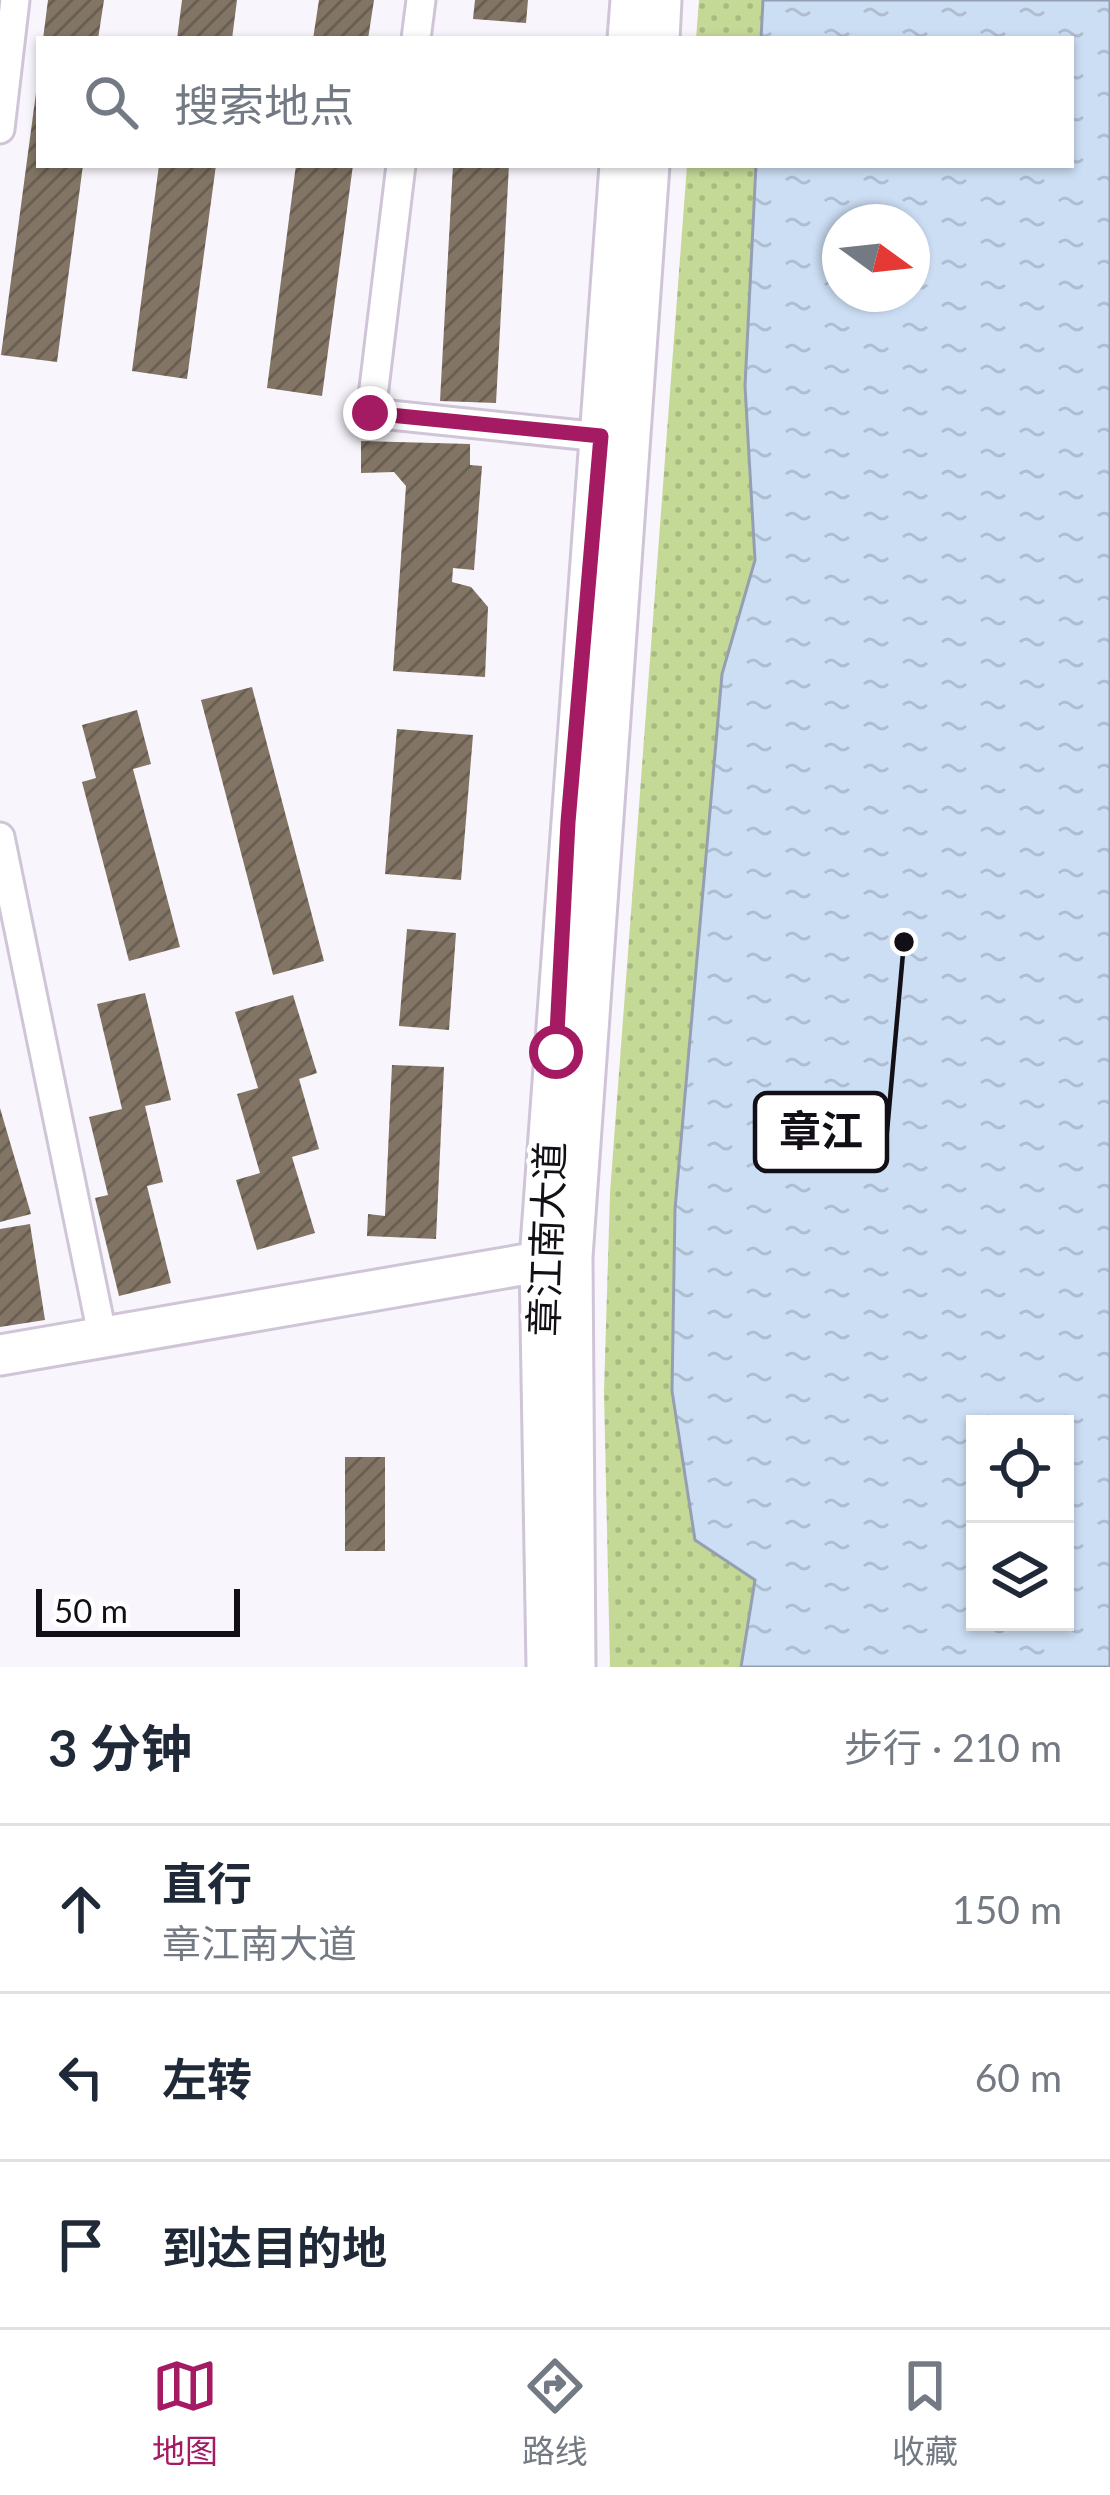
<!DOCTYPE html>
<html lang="zh">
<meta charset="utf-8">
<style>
:root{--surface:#fff;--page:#f6f6f7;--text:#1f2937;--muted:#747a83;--line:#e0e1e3;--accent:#a51b63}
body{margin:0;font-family:Lato,"Noto Sans SC",sans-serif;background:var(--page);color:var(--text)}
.controls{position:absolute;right:36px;bottom:36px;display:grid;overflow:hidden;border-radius:0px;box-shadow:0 3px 9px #0004}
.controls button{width:108px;height:108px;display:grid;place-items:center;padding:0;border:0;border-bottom:3px solid var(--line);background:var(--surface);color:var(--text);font:60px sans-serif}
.compass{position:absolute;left:822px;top:204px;width:108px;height:108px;border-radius:50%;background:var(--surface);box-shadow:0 3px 9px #0004;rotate:105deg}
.scale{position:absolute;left:36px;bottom:30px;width:204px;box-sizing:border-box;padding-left:12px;border:6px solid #130f16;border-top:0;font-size:33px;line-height:42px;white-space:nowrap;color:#130f16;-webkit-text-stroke:9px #fff;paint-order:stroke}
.stop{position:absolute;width:36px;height:36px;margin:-27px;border:9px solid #a51b63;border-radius:50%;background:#fff}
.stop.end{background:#a51b63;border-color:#fff;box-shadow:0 3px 12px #0008}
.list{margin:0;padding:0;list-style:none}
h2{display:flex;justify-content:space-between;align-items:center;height:156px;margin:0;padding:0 48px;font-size:51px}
h2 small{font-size:39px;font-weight:400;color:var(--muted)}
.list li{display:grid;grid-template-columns:78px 1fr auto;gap:36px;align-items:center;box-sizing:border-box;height:168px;padding:0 48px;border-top:3px solid var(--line)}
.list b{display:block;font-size:45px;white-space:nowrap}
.list p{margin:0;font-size:39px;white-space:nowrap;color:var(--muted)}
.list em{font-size:39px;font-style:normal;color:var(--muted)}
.icon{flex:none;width:66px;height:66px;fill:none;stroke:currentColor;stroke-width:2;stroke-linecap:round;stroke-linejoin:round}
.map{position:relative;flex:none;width:1110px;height:1667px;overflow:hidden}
.search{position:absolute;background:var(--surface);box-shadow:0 3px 9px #0004;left:36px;right:36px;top:36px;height:132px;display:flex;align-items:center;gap:30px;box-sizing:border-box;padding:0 42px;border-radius:0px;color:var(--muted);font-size:45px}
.sheet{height:660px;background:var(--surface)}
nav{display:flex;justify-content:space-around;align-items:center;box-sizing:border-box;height:168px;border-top:3px solid var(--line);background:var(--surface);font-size:33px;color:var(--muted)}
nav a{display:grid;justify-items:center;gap:6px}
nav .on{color:var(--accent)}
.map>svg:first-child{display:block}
.park{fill:url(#park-dots)}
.water{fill:url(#water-ripples);stroke:#94a0b1;stroke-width:3;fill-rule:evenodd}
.building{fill:url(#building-hatch)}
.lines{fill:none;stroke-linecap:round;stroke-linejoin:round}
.street-casing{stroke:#cfc5d7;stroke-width:33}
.secondary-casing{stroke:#cfc5d7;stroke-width:45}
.street{stroke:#fff;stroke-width:27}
.secondary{stroke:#fff;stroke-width:39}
.route{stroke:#a51b63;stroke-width:15}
.labels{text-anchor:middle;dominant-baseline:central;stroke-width:9;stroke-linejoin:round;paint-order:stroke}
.street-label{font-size:39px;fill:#130f16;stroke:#fff}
.leader{fill:none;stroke:#130f16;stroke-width:4.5}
.callout-dot{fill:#130f16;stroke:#fff;stroke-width:4.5}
.callout{fill:#fff;stroke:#130f16;stroke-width:4.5}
.callout-label{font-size:42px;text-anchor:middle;font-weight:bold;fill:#130f16}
</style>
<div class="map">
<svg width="1110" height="1667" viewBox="0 0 1110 1667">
<defs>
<pattern id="park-dots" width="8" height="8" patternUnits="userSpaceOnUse" patternTransform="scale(3)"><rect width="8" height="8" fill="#c5d997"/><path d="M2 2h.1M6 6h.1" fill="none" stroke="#a8b981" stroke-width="1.8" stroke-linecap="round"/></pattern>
<pattern id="water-ripples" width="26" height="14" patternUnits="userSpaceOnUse" patternTransform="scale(3)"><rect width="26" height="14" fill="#ccdef4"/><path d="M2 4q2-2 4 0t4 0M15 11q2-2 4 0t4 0" fill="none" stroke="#aebdd0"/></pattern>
<pattern id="building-hatch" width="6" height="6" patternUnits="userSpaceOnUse" patternTransform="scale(3)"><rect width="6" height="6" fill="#827565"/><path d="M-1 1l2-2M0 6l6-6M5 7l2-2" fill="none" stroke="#695e52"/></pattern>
</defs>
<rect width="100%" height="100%" fill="#f9f5fc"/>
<!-- park -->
<path class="park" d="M699,0H763L761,39H696Z
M687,165H756L745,386L755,560L722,674L675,1209L672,1391L695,1540L755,1580L741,1667H610L604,1392L610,1193Z"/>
<!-- water -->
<path class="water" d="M763,0H1110V1667H741L755,1580L695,1540L672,1391L675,1209L722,674L755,560L745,386L756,165H1071V39H761ZM840,222H912V294H840ZM975,1424H1065V1622H975Z"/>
<!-- building -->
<path class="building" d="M48,0H104L98,39H43Z
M182,0H237L232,39H177Z
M319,0H374L368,39H313Z
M475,0H528L526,23L473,19Z
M36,93L39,165H83L57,362L1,355Z
M159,165H216L187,379L132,371Z
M296,165H353L322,396L267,388Z
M453,165H509L496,403L440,401Z
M361,441L470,444V465L482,466L474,570L453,568L452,582L471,587L488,607L485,677L393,671L406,486L394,472L361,473Z
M252,687L324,961L273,975L201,700Z
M137,710L151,764L133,769L180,947L129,961L82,782L96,778L82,725Z
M397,729L473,735L461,880L385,874Z
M407,929L456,933L449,1030L399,1026Z
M145,993L171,1100L145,1106L163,1182L147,1186L171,1283L119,1296L95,1198L108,1195L89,1117L122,1109L97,1004Z
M293,995L317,1073L299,1079L319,1149L292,1157L315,1233L257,1250L236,1180L260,1173L237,1094L258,1088L235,1012Z
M392,1065L444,1067L436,1239L367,1236L368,1214L385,1216Z
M0,1108L31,1214L0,1222Z
M30,1224L45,1320L0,1327V1229Z
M345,1457H385V1551H345Z"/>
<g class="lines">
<defs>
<path id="street" d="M416,39L421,0
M0,129L15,0
M401,165L371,413L601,437
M0,837L102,1334"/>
<path id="secondary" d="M628,39L631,0
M659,39L661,0
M0,1355L562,1258
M547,1667L540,1260L620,165
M575,1667L572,1257L649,165"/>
</defs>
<!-- street casing -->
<use href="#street" class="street-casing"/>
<!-- secondary casing -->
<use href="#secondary" class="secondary-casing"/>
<!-- street -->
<use href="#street" class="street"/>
<!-- secondary -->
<use href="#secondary" class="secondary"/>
</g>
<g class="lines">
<!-- route -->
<path class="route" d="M370,413L601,436L568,822L556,1052"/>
</g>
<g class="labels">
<!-- street labels -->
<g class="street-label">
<text transform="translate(546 1239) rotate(-88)">章江南大道</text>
</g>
</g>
<!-- callouts -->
<path class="leader" d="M904 942L887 1132"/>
<circle class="callout-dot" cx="904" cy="942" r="12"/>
<rect class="callout" x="755" y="1093" width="132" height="78" rx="12"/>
<g class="callout-label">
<text x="821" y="1146">章江</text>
</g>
</svg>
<div class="controls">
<button><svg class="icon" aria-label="locate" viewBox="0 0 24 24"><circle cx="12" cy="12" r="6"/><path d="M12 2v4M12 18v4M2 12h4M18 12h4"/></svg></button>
<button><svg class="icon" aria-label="layers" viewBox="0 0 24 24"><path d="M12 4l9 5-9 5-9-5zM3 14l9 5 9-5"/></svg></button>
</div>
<svg class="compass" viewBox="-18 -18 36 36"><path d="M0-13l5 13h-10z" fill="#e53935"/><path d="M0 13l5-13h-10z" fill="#747a83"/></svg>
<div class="scale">50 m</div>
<div class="stop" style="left:556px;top:1052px"></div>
<div class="stop end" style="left:370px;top:413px"></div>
<div class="search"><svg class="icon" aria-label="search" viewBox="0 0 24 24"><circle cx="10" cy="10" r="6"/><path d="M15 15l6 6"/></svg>搜索地点</div>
</div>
<section class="sheet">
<h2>3 分钟<small>步行 · 210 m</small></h2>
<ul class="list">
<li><svg class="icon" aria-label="ahead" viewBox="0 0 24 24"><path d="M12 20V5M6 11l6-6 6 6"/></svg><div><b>直行</b><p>章江南大道</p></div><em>150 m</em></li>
<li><svg class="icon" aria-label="left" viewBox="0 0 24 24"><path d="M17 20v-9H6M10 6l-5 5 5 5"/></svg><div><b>左转</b></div><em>60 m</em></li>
<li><svg class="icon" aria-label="arrive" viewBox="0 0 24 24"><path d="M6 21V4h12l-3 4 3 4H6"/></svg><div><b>到达目的地</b></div></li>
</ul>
</section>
<nav>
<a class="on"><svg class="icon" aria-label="map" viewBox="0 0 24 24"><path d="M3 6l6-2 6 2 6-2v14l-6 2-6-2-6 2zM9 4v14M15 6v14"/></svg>地图</a>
<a><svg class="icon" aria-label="directions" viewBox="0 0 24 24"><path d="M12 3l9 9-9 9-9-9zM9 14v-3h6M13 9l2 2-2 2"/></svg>路线</a>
<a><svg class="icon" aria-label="saved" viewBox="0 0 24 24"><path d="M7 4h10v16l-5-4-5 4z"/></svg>收藏</a>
</nav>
